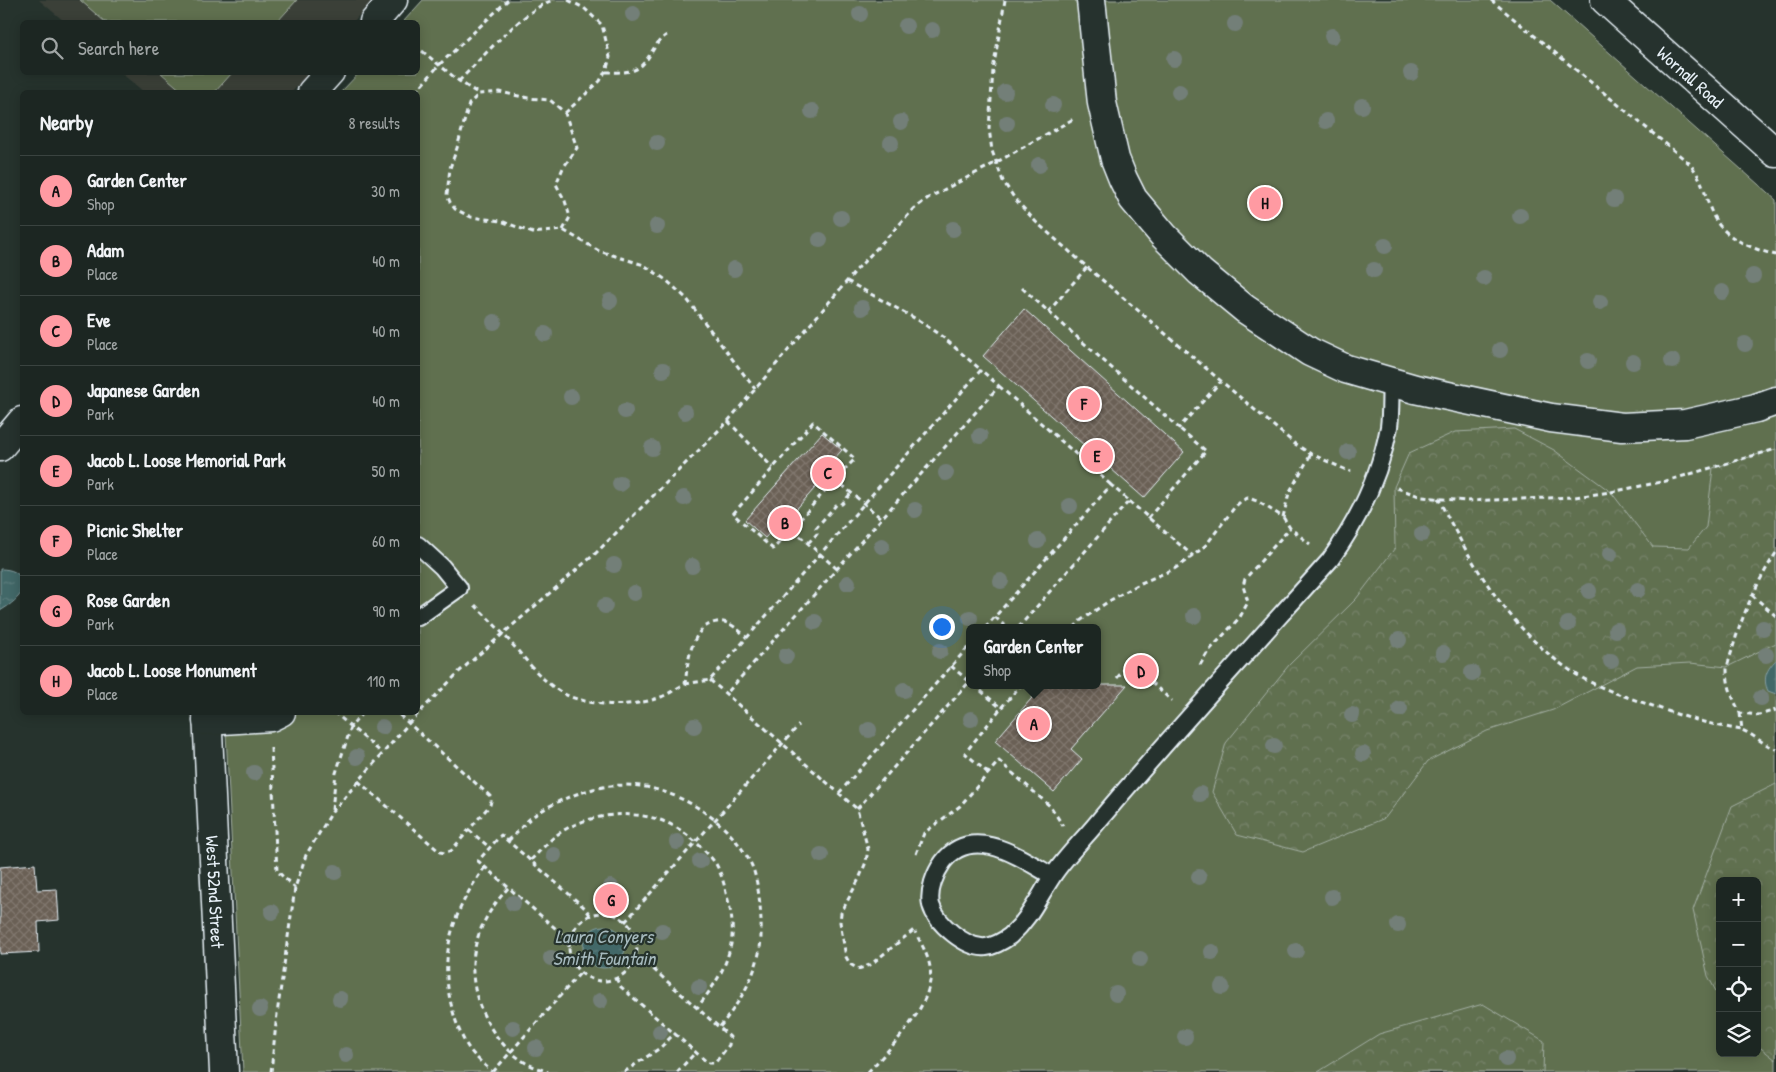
<!DOCTYPE html>
<meta charset="utf-8">
<style>
:root{--surface:#1c2622;--page:#252e2a;--text:#f1f3f6;--muted:#a0a5a5;--line:#3a4340;--accent:#ff9aa2}
body{margin:0;font-family:"Patrick Hand",sans-serif;background:var(--page);color:var(--text)}
.controls{position:absolute;right:15px;bottom:15px;display:grid;overflow:hidden;border-radius:8px;box-shadow:0 2px 12px #0003}
.controls button{width:45px;height:45px;display:grid;place-items:center;padding:0;border:0;border-bottom:1px solid var(--line);background:var(--surface);color:var(--text);font:25px sans-serif}
.you{position:absolute;left:941px;top:626px;width:18px;height:18px;margin:-12px;border:4px solid #fff;border-radius:50%;background:#1a73e8;box-shadow:0 0 0 8px #1a73e833}
.badge{display:grid;place-items:center;width:32px;height:32px;border-radius:50%;background:var(--accent);color:#111;font-size:16px;font-weight:700}
.pin{position:absolute;translate:-50% -50%;border:2px solid #fff;box-shadow:0 1px 5px #0006}
.popup{position:absolute;left:966px;top:624px;width:135px;height:65px;box-sizing:border-box;display:grid;place-content:center;border-radius:8px;background:var(--surface);filter:drop-shadow(0 1px 4px #0005);font-size:16px;white-space:nowrap;color:var(--muted)}
.popup b{font-size:19px;color:var(--text)}
.popup::after{content:'';position:absolute;left:50%;top:100%;margin-left:-10px;border:10px solid transparent;border-top-color:var(--surface)}
.list{margin:0;padding:0;list-style:none}
h2{display:flex;justify-content:space-between;align-items:center;height:65px;margin:0;padding:0 20px;font-size:21px}
h2 small{font-size:16px;font-weight:400;color:var(--muted)}
.list li{display:grid;grid-template-columns:32px 1fr auto;gap:15px;align-items:center;box-sizing:border-box;height:70px;padding:0 20px;border-top:1px solid var(--line)}
.list b{display:block;font-size:19px;white-space:nowrap}
.list p{margin:0;font-size:16px;white-space:nowrap;color:var(--muted)}
.list em{font-size:16px;font-style:normal;color:var(--muted)}
.icon{flex:none;width:28px;height:28px;fill:none;stroke:currentColor;stroke-width:2;stroke-linecap:round;stroke-linejoin:round}
.map{position:relative;flex:none;width:1776px;height:1072px;overflow:hidden}
.search{position:absolute;background:var(--surface);box-shadow:0 2px 12px #0003;left:20px;top:20px;width:400px;height:55px;display:flex;align-items:center;gap:12px;box-sizing:border-box;padding:0 18px;border-radius:8px;color:var(--muted);font-size:19px}
.panel{position:absolute;background:var(--surface);box-shadow:0 2px 12px #0003;left:20px;top:90px;width:400px;height:625px;border-radius:8px}
.map>svg:first-child{display:block}
.built{fill:#3b4039}
.green{fill:#606f50;stroke:#a4b0a4;fill-rule:evenodd}
.forest{fill:url(#forest-crowns);stroke:#a4b0a4}
.water{fill:url(#water-ripples);stroke:#859fa2}
.building{fill:url(#building-cross-hatch);stroke:#e8f1f8}
.lines{fill:none;stroke-linecap:round;stroke-linejoin:round}
.lane-casing{stroke:#e8f1f8;stroke-width:20}
.street-casing{stroke:#e8f1f8;stroke-width:31}
.secondary-casing{stroke:#e8f1f8;stroke-width:31}
.path{stroke:#e8f1f8;stroke-width:3;stroke-dasharray:5 4;stroke-linecap:butt}
.lane{stroke:#26332d;stroke-width:16}
.street{stroke:#26332d;stroke-width:28}
.secondary{stroke:#26332d;stroke-width:28}
.tree{fill:#737f78}
.labels{text-anchor:middle;dominant-baseline:central;stroke-width:4.5;stroke-linejoin:round;paint-order:stroke}
.street-label{font-size:18px;fill:#e8f1f8;stroke:#26332d}
.water-label{font-size:19px;font-style:italic;fill:#a6babe;stroke:#26332d}
</style>
<div class="map">
<svg width="1776" height="1072" viewBox="0 0 1776 1072">
<defs>
<pattern id="forest-crowns" width="20" height="18" patternUnits="userSpaceOnUse" patternTransform="scale(1.25)"><rect width="20" height="18" fill="#606f50"/><path d="M2 6a3 3 0 1 1 6 0M12 15a3 3 0 1 1 6 0" fill="none" stroke="#77846a"/></pattern>
<pattern id="water-ripples" width="26" height="14" patternUnits="userSpaceOnUse" patternTransform="scale(1.25)"><rect width="26" height="14" fill="#436868"/><path d="M2 4q2-2 4 0t4 0M15 11q2-2 4 0t4 0" fill="none" stroke="#5e7e7e"/></pattern>
<pattern id="building-cross-hatch" width="8" height="8" patternUnits="userSpaceOnUse" patternTransform="scale(1.25)"><rect width="8" height="8" fill="#6b6055"/><path d="M0 0l8 8M0 8l8-8" fill="none" stroke="#80776e"/></pattern>
</defs>
<rect width="100%" height="100%" fill="#26332d"/>
<filter id="ink" filterUnits="userSpaceOnUse"><feTurbulence type="fractalNoise" baseFrequency=".02" numOctaves="2"/><feDisplacementMap in="SourceGraphic" scale="10" xChannelSelector="R" yChannelSelector="G"/><feConvolveMatrix kernelMatrix="1 2 1 2 8 2 1 2 1" color-interpolation-filters="sRGB"/></filter>
<g filter="url(#ink)">
<!-- built -->
<path class="built" d="M39,0H373L353,22H65Z
M121,73H309L292,92H144Z"/>
<!-- green -->
<path class="green" d="M80,0H297L277,22H105Z
M423,0H1550L1776,200V1072H243L225,713L418,712V92H341L359,73L418,72V22H403ZM970,628H1098V685H970ZM1720,881H1757V1053H1720Z
M161,73H232L215,92H183Z"/>
<!-- forest -->
<path class="forest" d="M1514,429L1554,450L1611,492L1653,547L1689,548L1706,527L1713,468L1776,449V643L1727,667L1690,663L1637,666L1553,710L1487,731L1428,761L1385,818L1303,852L1237,835L1212,792L1226,743L1289,665L1356,599L1395,548L1394,487L1409,453L1455,432Z
M1776,784V1060L1757,1045V881H1720V999L1708,976L1693,910L1732,806Z
M1483,1004L1544,1041L1543,1072H1318L1379,1034Z"/>
<!-- water -->
<path class="water" d="M0,569C11,569 22,572 22,585C22,589 22,590 21,593C16,601 8,606 0,611Z
M1776,660V694L1768,691C1762,678 1767,669 1776,660Z
M583 947a21 21 0 1 1 42 0a21 21 0 1 1-42 0Z"/>
<!-- building -->
<path class="building" d="M1024,309L1184,452L1144,498L983,356Z
M822,433L842,450L833,460L837,463L777,531L774,528L765,538L745,520Z
M1043,685H1127L1071,749L1082,759L1054,792L995,741Z
M35,864L37,890L57,889L59,920L38,922L39,952L0,954V867Z"/>
<g class="lines">
<defs>
<path id="lane" d="M418,545L442,567L459,588L418,617
M1052,876C1021,858 972,823 943,862C935,873 928,891 931,905C936,923 966,949 986,947C995,946 1003,941 1010,936C1030,918 1038,898 1052,877C1064,858 1082,841 1096,824C1172,734 1251,648 1330,560C1358,521 1380,475 1389,427C1391,412 1390,396 1391,381"/>
<g id="street">
<path d="M1091,0L1102,103L1115,159L1123,179L1133,199L1164,236L1200,272L1245,309L1310,352L1346,369L1415,389L1551,418L1622,427L1685,424L1756,408L1776,401"/>
<path d="M374,22L393,0"/>
<path d="M312,92L330,72"/>
<path d="M0,447L22,421"/>
<path id="s1" d="M207,712L224,1072"/>
<path d="M207,721L271,717L281,712"/>
</g>
<g id="secondary">
<path id="s2" d="M1605,0L1776,153"/>
</g>
</defs>
<!-- lane casing -->
<use href="#lane" class="lane-casing"/>
<!-- street casing -->
<use href="#street" class="street-casing"/>
<!-- secondary casing -->
<use href="#secondary" class="secondary-casing"/>
<!-- path -->
<path class="path" d="M1005,0L993,70L989,128L992,151L1003,181L1015,199L1036,222L1087,267L1295,444L1311,454L1351,472
M1491,0L1689,163C1706,183 1703,194 1713,215C1723,238 1753,249 1776,255
M422,51L459,81L479,94
M606,72C615,72 625,73 634,70C650,64 652,43 667,35
M459,81C481,59 526,7 554,0
M416,92L439,65L508,0
M565,113L600,81L607,68L610,57L602,25L584,8L568,0
M563,230L570,217L565,201L556,184L563,168L577,148L565,113L550,100L528,98L500,92L479,94L469,104L457,148L450,168L447,195L450,202L455,209L471,217L501,221L533,233L563,230L599,251L644,265L666,280L686,298L755,389
M847,281L918,320L944,338L981,370
M1022,288L1179,428L1221,381
M1048,312L1087,267
M999,386L1111,485
M728,421L773,468
M1397,488L1422,497L1466,501L1575,497L1611,492L1666,481L1776,449
M1438,498C1471,563 1509,629 1571,671C1593,686 1621,695 1647,704C1678,715 1709,725 1742,730
M1129,501L1193,556
M1283,517L1289,493L1311,454
M1148,518L1206,451L1179,428
M792,529L773,549L733,514L813,422L855,459L835,479
M808,543L817,534L816,528L836,505L842,504L851,493
M1776,553C1757,582 1743,613 1733,647C1731,654 1728,662 1727,669C1727,686 1733,699 1740,713L1759,715L1776,710
M837,569L792,529L835,479L882,519
M1752,595L1776,616
M475,605C488,618 500,630 512,644C528,662 547,688 571,697C598,707 635,707 661,697C669,694 677,688 685,684C688,663 690,626 717,622C729,620 739,630 747,638
M995,617L1007,628
M985,628L1111,485L1129,501L1018,628
M1074,628L1080,621L1109,601L1141,583L1174,569L1193,556L1206,545L1234,508L1241,501L1248,498L1257,501L1283,517L1290,528L1310,544
M1200,665L1208,652L1240,617L1248,602L1243,586L1245,579L1290,528
M951,666L970,682
M1117,678L1126,667L1135,668L1172,701
M710,680L857,809L868,849L866,862L859,879L841,913L840,922L846,957L850,964L858,969L870,965L915,929
M685,684L710,680L981,370L999,386L726,694
M974,685L1001,708L1021,685
M334,712L382,753
M1740,713L1742,730C1754,735 1764,745 1776,749
M271,748L277,871L295,888
M988,773L965,753L1001,708
M358,781L440,852L445,853L451,851L490,805L491,801L490,796L396,712
M839,793L970,645
M857,809L970,681
M332,810L336,773L351,727L363,712
M469,830L490,848
M508,841C518,832 527,819 538,813C569,793 610,780 646,787C690,796 733,826 752,866C760,885 763,928 760,948C755,979 738,1004 719,1028
M916,854L924,833L960,806L999,761L1051,807L1063,826
M531,860C541,850 552,837 564,830C592,814 630,810 660,820C675,825 690,836 701,847C706,852 712,858 716,864C721,873 724,883 726,893C732,912 735,933 729,952C723,974 710,991 697,1008
M485,867C453,910 438,955 452,1008C456,1023 461,1037 470,1050C476,1058 485,1065 492,1072
M508,888C495,903 483,919 477,940C463,985 486,1039 526,1063C533,1067 541,1069 548,1072
M569 947a34 34 0 1 1 68 0a34 34 0 1 1-68 0Z
M625,922L799,725
M570,939L563,935L478,861L501,835L585,908L590,915
M616,978L620,986L708,1063H715L729,1045L730,1037L643,960L635,956
M271,1072L277,1014L295,888L306,855L332,812L409,723L460,671L596,553L728,421L859,267L914,209L928,198L997,162L1075,118
M493,1072L581,972
M624,1072L660,1048L675,1033
M677,1072L696,1052
M868,1072C891,1047 936,1004 930,967C928,955 921,943 915,932"/>
<!-- lane -->
<use href="#lane" class="lane"/>
<!-- street -->
<use href="#street" class="street"/>
<!-- secondary -->
<use href="#secondary" class="secondary"/>
</g>
<!-- trees -->
<g class="tree">
<circle cx="633" cy="14" r="8"/>
<circle cx="860" cy="14" r="8"/>
<circle cx="1235" cy="24" r="8"/>
<circle cx="906" cy="26" r="8"/>
<circle cx="932" cy="30" r="8"/>
<circle cx="1332" cy="36" r="8"/>
<circle cx="1174" cy="59" r="8"/>
<circle cx="1411" cy="73" r="8"/>
<circle cx="1005" cy="92" r="8"/>
<circle cx="1179" cy="92" r="8"/>
<circle cx="1053" cy="105" r="8"/>
<circle cx="1362" cy="106" r="8"/>
<circle cx="812" cy="111" r="8"/>
<circle cx="1326" cy="121" r="8"/>
<circle cx="901" cy="122" r="8"/>
<circle cx="1007" cy="123" r="8"/>
<circle cx="657" cy="143" r="8"/>
<circle cx="891" cy="143" r="8"/>
<circle cx="1039" cy="165" r="8"/>
<circle cx="1614" cy="199" r="8"/>
<circle cx="1520" cy="216" r="8"/>
<circle cx="841" cy="218" r="8"/>
<circle cx="657" cy="226" r="8"/>
<circle cx="953" cy="229" r="8"/>
<circle cx="820" cy="240" r="8"/>
<circle cx="1385" cy="246" r="8"/>
<circle cx="734" cy="269" r="8"/>
<circle cx="1374" cy="270" r="8"/>
<circle cx="1753" cy="276" r="8"/>
<circle cx="1484" cy="278" r="8"/>
<circle cx="1722" cy="292" r="8"/>
<circle cx="610" cy="301" r="8"/>
<circle cx="1600" cy="302" r="8"/>
<circle cx="862" cy="308" r="8"/>
<circle cx="494" cy="322" r="8"/>
<circle cx="545" cy="334" r="8"/>
<circle cx="1745" cy="344" r="8"/>
<circle cx="1500" cy="350" r="8"/>
<circle cx="1588" cy="361" r="8"/>
<circle cx="1672" cy="361" r="8"/>
<circle cx="1633" cy="362" r="8"/>
<circle cx="663" cy="370" r="8"/>
<circle cx="571" cy="397" r="8"/>
<circle cx="625" cy="411" r="8"/>
<circle cx="685" cy="412" r="8"/>
<circle cx="980" cy="436" r="8"/>
<circle cx="652" cy="448" r="8"/>
<circle cx="1348" cy="452" r="8"/>
<circle cx="946" cy="473" r="8"/>
<circle cx="620" cy="484" r="8"/>
<circle cx="684" cy="498" r="8"/>
<circle cx="1070" cy="506" r="8"/>
<circle cx="915" cy="510" r="8"/>
<circle cx="1422" cy="534" r="8"/>
<circle cx="1038" cy="541" r="8"/>
<circle cx="882" cy="546" r="8"/>
<circle cx="1610" cy="554" r="8"/>
<circle cx="614" cy="565" r="8"/>
<circle cx="692" cy="566" r="8"/>
<circle cx="1001" cy="581" r="8"/>
<circle cx="848" cy="583" r="8"/>
<circle cx="1638" cy="590" r="8"/>
<circle cx="1589" cy="591" r="8"/>
<circle cx="634" cy="593" r="8"/>
<circle cx="605" cy="606" r="8"/>
<circle cx="1194" cy="616" r="8"/>
<circle cx="970" cy="618" r="8"/>
<circle cx="815" cy="622" r="8"/>
<circle cx="1568" cy="624" r="8"/>
<circle cx="1763" cy="628" r="8"/>
<circle cx="1616" cy="630" r="8"/>
<circle cx="1399" cy="640" r="8"/>
<circle cx="940" cy="651" r="8"/>
<circle cx="1443" cy="653" r="8"/>
<circle cx="1766" cy="655" r="8"/>
<circle cx="786" cy="656" r="8"/>
<circle cx="1611" cy="661" r="8"/>
<circle cx="1472" cy="673" r="8"/>
<circle cx="904" cy="690" r="8"/>
<circle cx="1761" cy="698" r="8"/>
<circle cx="1400" cy="709" r="8"/>
<circle cx="1352" cy="715" r="8"/>
<circle cx="971" cy="719" r="8"/>
<circle cx="694" cy="726" r="8"/>
<circle cx="382" cy="727" r="8"/>
<circle cx="869" cy="730" r="8"/>
<circle cx="1274" cy="746" r="8"/>
<circle cx="1363" cy="754" r="8"/>
<circle cx="357" cy="757" r="8"/>
<circle cx="254" cy="773" r="8"/>
<circle cx="1200" cy="794" r="8"/>
<circle cx="677" cy="842" r="8"/>
<circle cx="554" cy="855" r="8"/>
<circle cx="821" cy="855" r="8"/>
<circle cx="700" cy="861" r="8"/>
<circle cx="335" cy="872" r="8"/>
<circle cx="1199" cy="877" r="8"/>
<circle cx="611" cy="887" r="8"/>
<circle cx="1332" cy="897" r="8"/>
<circle cx="513" cy="903" r="8"/>
<circle cx="272" cy="912" r="8"/>
<circle cx="1398" cy="925" r="8"/>
<circle cx="662" cy="931" r="8"/>
<circle cx="1296" cy="951" r="8"/>
<circle cx="1212" cy="952" r="8"/>
<circle cx="551" cy="958" r="8"/>
<circle cx="1140" cy="959" r="8"/>
<circle cx="699" cy="987" r="8"/>
<circle cx="1222" cy="987" r="8"/>
<circle cx="1116" cy="994" r="8"/>
<circle cx="340" cy="999" r="8"/>
<circle cx="600" cy="1001" r="8"/>
<circle cx="260" cy="1009" r="8"/>
<circle cx="513" cy="1028" r="8"/>
<circle cx="660" cy="1032" r="8"/>
<circle cx="1185" cy="1037" r="8"/>
<circle cx="536" cy="1048" r="8"/>
<circle cx="346" cy="1055" r="8"/>
<circle cx="1506" cy="1059" r="8"/>
</g>
</g>
<g class="labels">
<!-- street labels -->
<g class="street-label">
<text stroke="none"><textPath href="#s2" startOffset="115">Wornall Road</textPath></text>
<text stroke="none"><textPath href="#s1" startOffset="180">West 52nd Street</textPath></text>
</g>
<!-- water labels -->
<g class="water-label">
<text x="604" y="936">Laura Conyers<tspan x="604" dy="22">Smith Fountain</tspan></text>
</g>
</g>
</svg>
<div class="controls">
<button>+</button>
<button>−</button>
<button><svg class="icon" aria-label="locate" viewBox="0 0 24 24"><circle cx="12" cy="12" r="6"/><path d="M12 2v4M12 18v4M2 12h4M18 12h4"/></svg></button>
<button><svg class="icon" aria-label="layers" viewBox="0 0 24 24"><path d="M12 4l9 5-9 5-9-5zM3 14l9 5 9-5"/></svg></button>
</div>
<div class="you"></div>
<div class="pin badge" style="left:1034px;top:724px">A</div>
<div class="popup"><b>Garden Center</b>Shop</div>
<div class="pin badge" style="left:785px;top:523px">B</div>
<div class="pin badge" style="left:828px;top:473px">C</div>
<div class="pin badge" style="left:1141px;top:671px">D</div>
<div class="pin badge" style="left:1097px;top:456px">E</div>
<div class="pin badge" style="left:1084px;top:404px">F</div>
<div class="pin badge" style="left:611px;top:900px">G</div>
<div class="pin badge" style="left:1265px;top:203px">H</div>
<div class="search"><svg class="icon" aria-label="search" viewBox="0 0 24 24"><circle cx="10" cy="10" r="6"/><path d="M15 15l6 6"/></svg>Search here</div>
<section class="panel">
<h2>Nearby<small>8 results</small></h2>
<ul class="list">
<li><span class="badge">A</span><div><b>Garden Center</b><p>Shop</p></div><em>30 m</em></li>
<li><span class="badge">B</span><div><b>Adam</b><p>Place</p></div><em>40 m</em></li>
<li><span class="badge">C</span><div><b>Eve</b><p>Place</p></div><em>40 m</em></li>
<li><span class="badge">D</span><div><b>Japanese Garden</b><p>Park</p></div><em>40 m</em></li>
<li><span class="badge">E</span><div><b>Jacob L. Loose Memorial Park</b><p>Park</p></div><em>50 m</em></li>
<li><span class="badge">F</span><div><b>Picnic Shelter</b><p>Place</p></div><em>60 m</em></li>
<li><span class="badge">G</span><div><b>Rose Garden</b><p>Park</p></div><em>90 m</em></li>
<li><span class="badge">H</span><div><b>Jacob L. Loose Monument</b><p>Place</p></div><em>110 m</em></li>
</ul>
</section>
</div>
